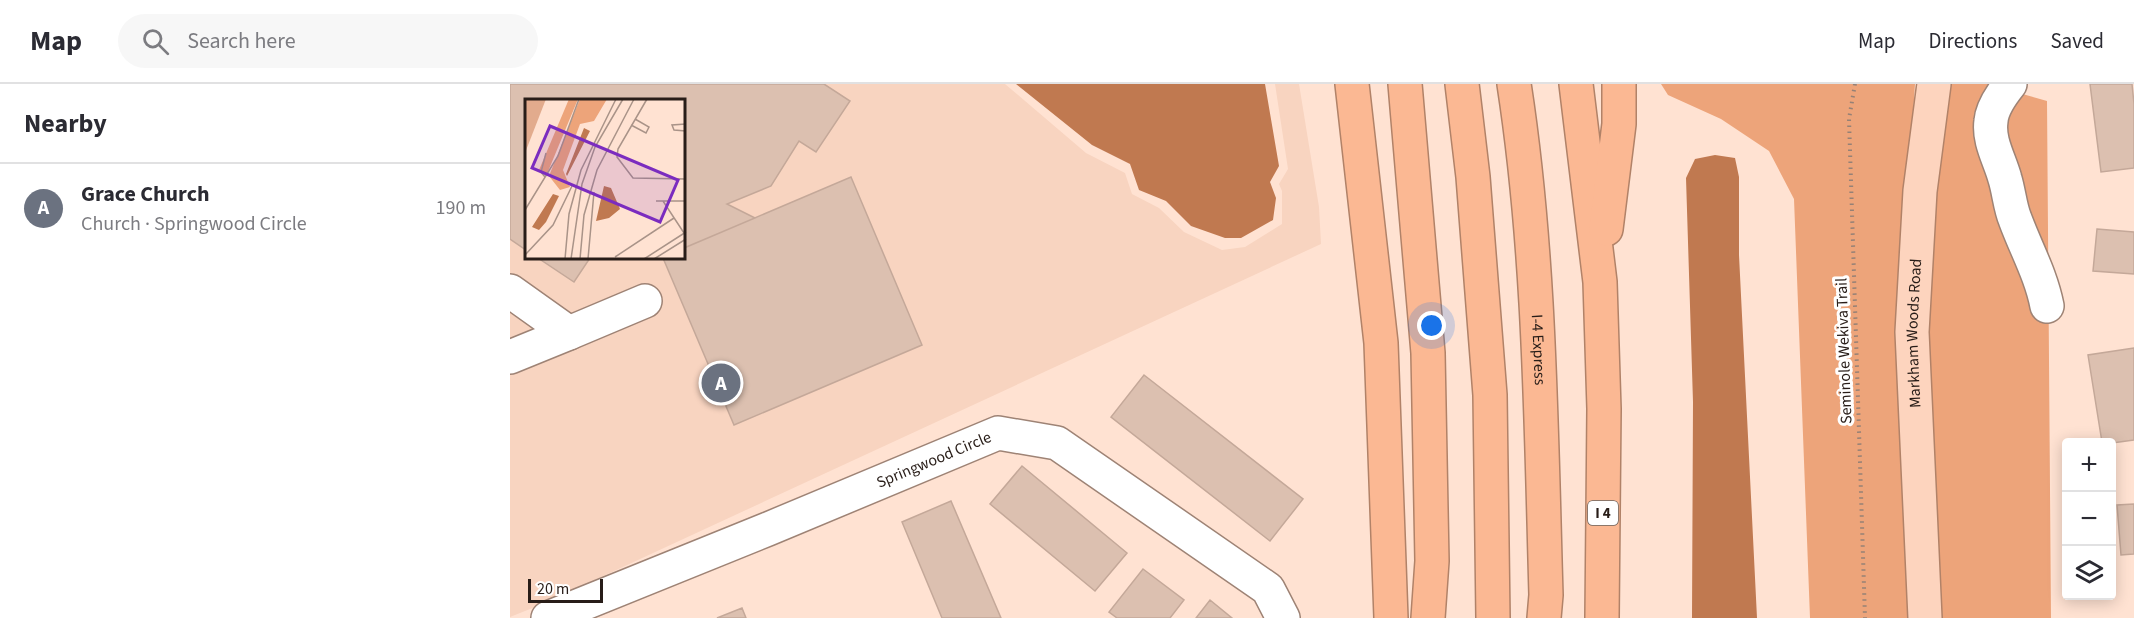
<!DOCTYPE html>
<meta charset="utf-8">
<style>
:root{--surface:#fff;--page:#f7f7f7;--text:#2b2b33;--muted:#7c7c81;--line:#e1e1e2;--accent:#111827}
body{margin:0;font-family:"Source Sans 3",sans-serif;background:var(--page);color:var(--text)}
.controls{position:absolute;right:18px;bottom:18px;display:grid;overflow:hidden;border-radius:6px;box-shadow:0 3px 15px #0003}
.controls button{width:54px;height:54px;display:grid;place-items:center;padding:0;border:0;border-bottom:2px solid var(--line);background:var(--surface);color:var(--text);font:30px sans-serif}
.scale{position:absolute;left:18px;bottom:15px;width:75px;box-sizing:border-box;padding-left:6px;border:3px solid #281d18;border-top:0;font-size:16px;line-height:21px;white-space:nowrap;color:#281d18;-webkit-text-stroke:4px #fff;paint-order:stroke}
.you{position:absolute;left:922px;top:242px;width:21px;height:21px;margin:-15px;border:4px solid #fff;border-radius:50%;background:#1a73e8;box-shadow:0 0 0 9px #1a73e833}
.badge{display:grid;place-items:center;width:39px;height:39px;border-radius:50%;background:var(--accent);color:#fff;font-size:20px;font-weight:700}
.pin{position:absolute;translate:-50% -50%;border:3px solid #fff;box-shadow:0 2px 6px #0006}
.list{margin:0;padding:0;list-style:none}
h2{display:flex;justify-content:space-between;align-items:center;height:78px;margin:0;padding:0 24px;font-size:26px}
h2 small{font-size:20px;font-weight:400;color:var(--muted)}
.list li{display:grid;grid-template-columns:39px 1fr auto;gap:18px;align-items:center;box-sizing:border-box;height:90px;padding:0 24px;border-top:2px solid var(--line)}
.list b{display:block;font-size:22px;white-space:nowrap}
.list p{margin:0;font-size:20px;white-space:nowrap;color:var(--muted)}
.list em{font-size:20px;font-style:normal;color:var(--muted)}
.icon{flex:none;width:33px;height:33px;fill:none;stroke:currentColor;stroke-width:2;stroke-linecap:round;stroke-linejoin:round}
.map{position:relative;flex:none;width:1624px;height:534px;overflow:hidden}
header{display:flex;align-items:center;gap:36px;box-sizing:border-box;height:84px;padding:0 30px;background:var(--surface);border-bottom:2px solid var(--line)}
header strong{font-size:28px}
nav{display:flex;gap:33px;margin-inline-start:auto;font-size:21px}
.search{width:420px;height:54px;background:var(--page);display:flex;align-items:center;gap:15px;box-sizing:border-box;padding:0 21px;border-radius:33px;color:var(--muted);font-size:22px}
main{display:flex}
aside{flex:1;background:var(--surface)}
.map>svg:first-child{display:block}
.built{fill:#f8d4c0;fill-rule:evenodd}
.forest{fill:#eda47a}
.water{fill:#c07950}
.building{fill:#dcc0b0;stroke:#c4a899;stroke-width:1.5}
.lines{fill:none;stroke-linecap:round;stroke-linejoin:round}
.minor-casing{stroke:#9e8375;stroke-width:36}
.major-casing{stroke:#b18268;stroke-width:36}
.highway-casing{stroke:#b18268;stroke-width:36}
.path{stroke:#958176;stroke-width:4;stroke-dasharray:1.5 4.5;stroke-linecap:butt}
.minor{stroke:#fff;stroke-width:33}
.major{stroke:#fdd4be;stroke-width:33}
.highway{stroke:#fbb893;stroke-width:33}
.labels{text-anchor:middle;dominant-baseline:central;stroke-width:6;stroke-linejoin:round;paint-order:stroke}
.shield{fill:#fff;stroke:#68615d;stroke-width:1.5}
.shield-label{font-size:15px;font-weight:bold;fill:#281d18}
.street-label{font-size:16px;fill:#281d18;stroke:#fff}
.inset-road{fill:none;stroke:#a99388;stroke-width:1.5}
.view{fill:#7b2cbf;fill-opacity:0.15;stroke:#7b2cbf;stroke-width:3}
.inset-edge{fill:none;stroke:#281d18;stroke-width:3}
</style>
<header>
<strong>Map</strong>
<div class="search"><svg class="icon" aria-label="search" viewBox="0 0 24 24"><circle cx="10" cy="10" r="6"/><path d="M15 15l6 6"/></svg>Search here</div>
<nav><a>Map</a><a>Directions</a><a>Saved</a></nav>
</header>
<main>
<aside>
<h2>Nearby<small></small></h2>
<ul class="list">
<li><span class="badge" style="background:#6b7280">A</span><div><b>Grace Church</b><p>Church · Springwood Circle</p></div><em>190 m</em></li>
</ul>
</aside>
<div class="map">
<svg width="1624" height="534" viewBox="0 0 1624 534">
<rect width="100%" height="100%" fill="#ffe2d2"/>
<!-- built -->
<path class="built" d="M0,0H495L576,69L615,89L622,110L649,124L674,148L712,166L735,163L772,140V107L769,100L778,85L765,0H789L809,123L811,160L35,519L0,533ZM16,16H174V174H16Z"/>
<!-- forest -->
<path class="forest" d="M1151,0H1405L1389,247L1402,534H1300L1284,115L1259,67L1211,35L1158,11Z
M1438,0H1477L1537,17L1541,534H1428L1415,249L1423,109Z"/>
<!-- water -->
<path class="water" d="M506,0H755L769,82L760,98L766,114L763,136L731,154H715L681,142L656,117L629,106L620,80L582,61Z
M1205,71L1225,74L1229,93V171L1247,534H1182L1183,318L1176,94L1185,75Z"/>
<!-- building -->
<path class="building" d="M0,0H314L340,17L306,68L289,57L261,102L217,120L245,134L174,164V16H16V166L0,155Z
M1580,0H1622L1624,20V84L1591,88Z
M341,93L412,261L224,341L153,174H174V164Z
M1587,145L1624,148V190L1583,187Z
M28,174H80L64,198Z
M1624,264V356L1602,359L1592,358L1578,271Z
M634,291L793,415L760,457L601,333Z
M512,382L617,469L585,507L480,420Z
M441,417L491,534H432L392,438Z
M1624,420V470L1611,471L1607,421Z
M633,485L674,516L660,534H607L599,528Z
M700,516L722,534H686Z
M232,524L236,534H207Z"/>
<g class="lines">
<defs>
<g id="minor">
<path d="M1500,0C1492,10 1482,24 1481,37C1478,57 1490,76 1495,95C1499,108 1500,123 1505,135C1516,165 1531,191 1537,222"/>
<path d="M0,207L59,249L135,217"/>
<path d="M0,273L59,249"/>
<path id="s1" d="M38,534L258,445L488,349L547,359L758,505L773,534"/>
</g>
<g id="major">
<path id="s2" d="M1415,534L1402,248L1410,107L1424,0"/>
</g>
<g id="highway">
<path d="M842,0L871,259L881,534"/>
<path d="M895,0L918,269L922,477L918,534"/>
<path d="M952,0L963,93L980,311L983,534"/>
<path id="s3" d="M1004,0C1030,168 1031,341 1036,511L1034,534"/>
<path d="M1066,0L1090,198L1094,325L1092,534"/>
<path d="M1096,145L1109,40V0"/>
</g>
</defs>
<!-- minor casing -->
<use href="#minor" class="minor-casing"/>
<!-- major casing -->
<use href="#major" class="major-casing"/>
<!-- highway casing -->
<use href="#highway" class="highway-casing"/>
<!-- path -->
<path class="path" d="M1345,0L1339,35L1355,534"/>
<!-- minor -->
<use href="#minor" class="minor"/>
<!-- major -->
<use href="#major" class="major"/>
<!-- highway -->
<use href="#highway" class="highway"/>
</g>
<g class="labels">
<!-- shield labels -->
<rect class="shield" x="1078" y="417" width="30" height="24" rx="4.5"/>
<g class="shield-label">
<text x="1093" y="429">I 4</text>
</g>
<!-- street labels -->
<g class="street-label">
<text stroke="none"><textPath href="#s2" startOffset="285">Markham Woods Road</textPath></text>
<text stroke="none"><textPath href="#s3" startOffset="267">I-4 Express</textPath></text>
<text transform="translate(1334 267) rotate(-92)">Seminole Wekiva Trail</text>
<text stroke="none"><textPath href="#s1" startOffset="417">Springwood Circle</textPath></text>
</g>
</g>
<!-- overview -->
<g transform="translate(15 15)">
<rect width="160" height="160" fill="#ffe2d2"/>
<path d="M0,0H21L0,54Z" fill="#e2ab8d"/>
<path d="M44,0H53L22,75L14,71ZM55,0H82L69,22L55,25L38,71L45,88L35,91L24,77Z" fill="#eda47a"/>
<path d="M59,29L65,32L42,77L41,75ZM79,87L86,89L95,110L84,119L71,122ZM28,95L34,97L21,123L14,131L7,128Z" fill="#c07950"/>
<path class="inset-road" d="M122,0L93,50L92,58L108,79L161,80M161,25L147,26L149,31L161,32M106,26L121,34L124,28L110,20M20,78L16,73L21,54M131,102H138L159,134M138,102H161M0,111L33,57L54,0M0,156L28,126L47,87M90,158L149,119M40,160L44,115L56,71L91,0M46,160L57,85L70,48L98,0M55,160L59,116L72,71L109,0M63,160L69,93M119,160L161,133M129,160L161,140"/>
<path class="view" d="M25,27L153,81L135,123L7,69Z"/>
<rect width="160" height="160" class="inset-edge"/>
</g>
</svg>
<div class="controls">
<button>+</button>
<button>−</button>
<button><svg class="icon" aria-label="layers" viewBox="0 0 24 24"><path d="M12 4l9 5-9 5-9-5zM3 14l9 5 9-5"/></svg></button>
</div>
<div class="scale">20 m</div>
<div class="you"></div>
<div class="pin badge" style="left:211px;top:299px;background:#6b7280">A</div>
</div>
</main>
